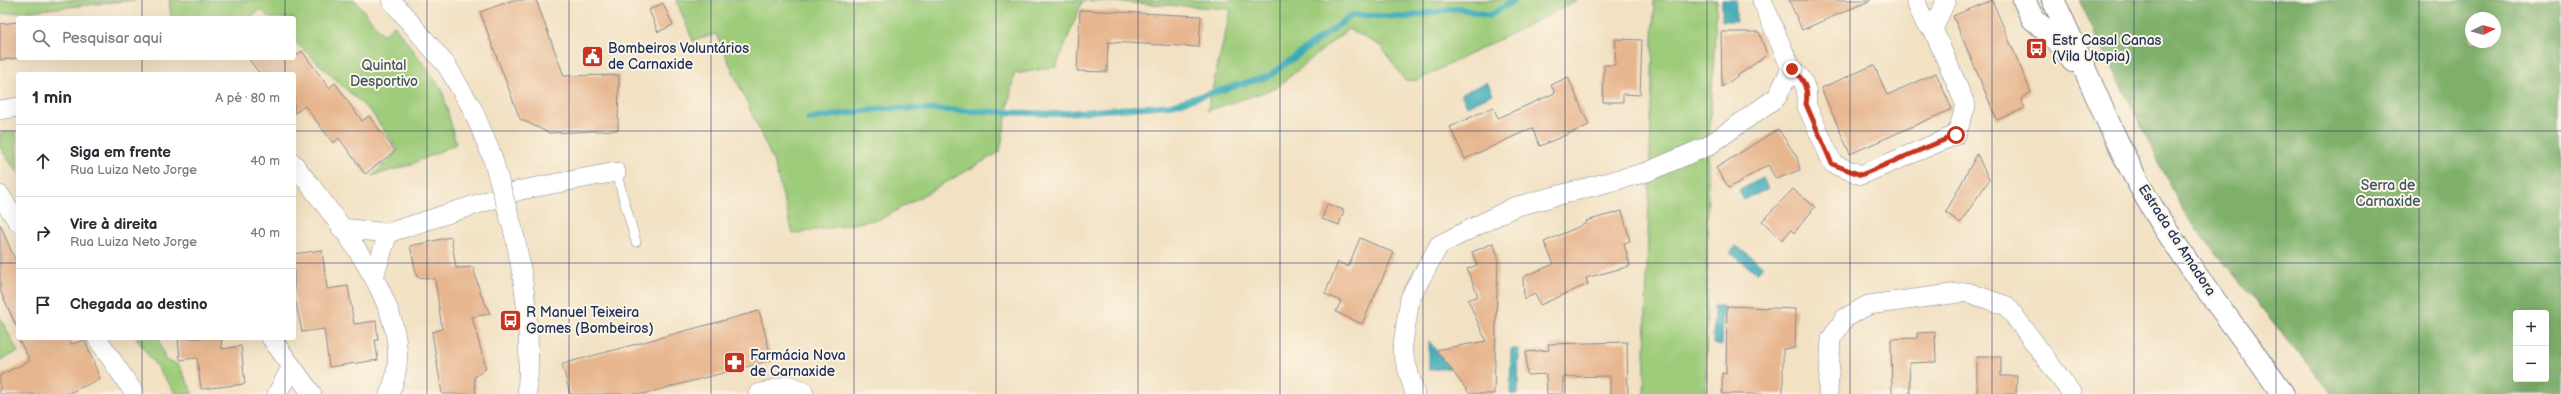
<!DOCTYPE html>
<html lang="pt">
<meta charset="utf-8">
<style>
:root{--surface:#fff;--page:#f2f2f3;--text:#2b2b33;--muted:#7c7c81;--line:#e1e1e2}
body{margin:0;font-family:"Balsamiq Sans",sans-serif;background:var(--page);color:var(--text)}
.controls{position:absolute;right:12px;bottom:12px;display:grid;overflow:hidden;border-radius:4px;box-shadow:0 4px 16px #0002}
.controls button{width:36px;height:36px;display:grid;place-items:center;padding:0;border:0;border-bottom:1px solid var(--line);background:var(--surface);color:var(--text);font:20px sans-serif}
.compass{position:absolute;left:2465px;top:12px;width:36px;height:36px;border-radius:50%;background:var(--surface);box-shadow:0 4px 16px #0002;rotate:85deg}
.stop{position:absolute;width:12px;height:12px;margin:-9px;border:3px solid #c8321e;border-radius:50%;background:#fff}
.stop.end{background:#c8321e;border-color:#fff;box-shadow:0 1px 4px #0008}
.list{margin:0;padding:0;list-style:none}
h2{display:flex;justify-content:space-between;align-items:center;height:52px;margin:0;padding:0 16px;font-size:17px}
h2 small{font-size:13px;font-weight:400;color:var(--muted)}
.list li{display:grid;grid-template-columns:26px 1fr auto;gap:12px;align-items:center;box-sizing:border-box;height:72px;padding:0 16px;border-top:1px solid var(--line)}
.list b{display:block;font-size:15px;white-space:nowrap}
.list p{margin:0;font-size:13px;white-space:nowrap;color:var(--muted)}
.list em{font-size:13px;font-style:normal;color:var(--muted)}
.icon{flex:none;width:22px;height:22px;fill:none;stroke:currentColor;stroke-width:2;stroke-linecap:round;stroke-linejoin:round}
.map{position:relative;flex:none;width:2561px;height:394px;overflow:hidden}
.search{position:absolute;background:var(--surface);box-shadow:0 4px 16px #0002;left:16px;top:16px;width:280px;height:44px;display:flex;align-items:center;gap:10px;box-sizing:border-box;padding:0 14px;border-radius:4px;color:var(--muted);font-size:15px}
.panel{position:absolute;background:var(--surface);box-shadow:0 4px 16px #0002;left:16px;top:72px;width:280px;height:268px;border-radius:4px}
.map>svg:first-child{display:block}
.green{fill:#9ecc7a;stroke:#5c7e6c}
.forest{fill:#7eb06a;stroke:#4c7064;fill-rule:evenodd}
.water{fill:#3babb8;stroke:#2b6d8b}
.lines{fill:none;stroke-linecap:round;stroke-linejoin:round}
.stream{stroke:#3babb8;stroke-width:6}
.building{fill:#e7b68f}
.service-casing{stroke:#868890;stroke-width:10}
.minor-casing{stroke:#868890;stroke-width:20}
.tertiary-casing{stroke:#868890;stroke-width:24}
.service{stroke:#fff;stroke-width:9}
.minor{stroke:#fff;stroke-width:19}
.tertiary{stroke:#fff;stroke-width:22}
.minor-bridge-casing{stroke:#868890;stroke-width:20;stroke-linecap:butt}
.minor-bridge{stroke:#fff;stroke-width:19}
.route{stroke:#c8321e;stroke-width:5}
.grid{fill:none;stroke:#1b2f5e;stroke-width:1;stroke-opacity:0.55}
.labels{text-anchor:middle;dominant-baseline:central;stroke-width:4;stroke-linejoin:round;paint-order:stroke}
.poi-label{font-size:14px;fill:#1b2f5e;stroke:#fcf5e5;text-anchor:start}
.park-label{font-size:14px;fill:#3c5665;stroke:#fcf5e5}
.street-label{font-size:14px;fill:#1b2f5e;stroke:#fcf5e5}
</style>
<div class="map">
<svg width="2561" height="394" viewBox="0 0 2561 394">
<rect width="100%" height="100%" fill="#fcf5e5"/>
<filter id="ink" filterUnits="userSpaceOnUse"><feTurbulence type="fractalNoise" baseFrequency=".025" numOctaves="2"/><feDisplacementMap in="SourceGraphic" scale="8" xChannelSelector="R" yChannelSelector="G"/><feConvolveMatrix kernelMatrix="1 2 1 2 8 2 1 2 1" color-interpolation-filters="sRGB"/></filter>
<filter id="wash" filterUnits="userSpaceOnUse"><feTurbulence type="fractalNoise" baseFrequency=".012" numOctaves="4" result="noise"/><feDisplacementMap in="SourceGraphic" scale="16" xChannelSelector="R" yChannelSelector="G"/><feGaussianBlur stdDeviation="0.9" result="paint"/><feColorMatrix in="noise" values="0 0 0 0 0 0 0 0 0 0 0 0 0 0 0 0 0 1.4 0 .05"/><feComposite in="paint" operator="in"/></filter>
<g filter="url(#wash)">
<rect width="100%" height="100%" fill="#f2e1c3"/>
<!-- green -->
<path class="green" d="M0,0H135L0,14Z
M169,0H355L383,35L394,25L442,89L456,144L410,165L372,176L398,151L372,113L294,41V18H270L261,10L248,18H171Z
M676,0H1578L1418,80L1405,81L1381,46L1348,29L1276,88L1207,111L1231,9L1083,0L1056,67L1014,74L1000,152L881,219L793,234L774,163L716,34L693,41Z
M1654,0H1717L1708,163L1706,394H1644Z
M16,132L18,173L0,148V133Z
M0,317L18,352L0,360Z
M136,338H159L165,360L179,365L193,394H176Z"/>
<!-- forest -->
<path class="forest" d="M2079,0H2561V394H2332L2185,215ZM2471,18H2495V42H2471ZM2516,313H2546V379H2516Z"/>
<!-- water -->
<path class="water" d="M1722,0H1736V21H1722Z
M1487,82L1493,94L1467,106L1461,94Z
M1763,178L1768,189L1744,200L1739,190Z
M1736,246L1763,266L1757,273L1730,253Z
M1714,306H1723L1722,345L1713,344Z
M1429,341L1450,368L1429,370Z
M1511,349H1519L1518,394H1510Z"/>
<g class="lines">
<!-- stream -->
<path class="stream" d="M808,119L886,108L1054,114L1171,105L1269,76L1352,15L1406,17L1458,8L1489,16L1514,0"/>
</g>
<g id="blocks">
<!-- building -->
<path class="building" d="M513,0H536L564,76L619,75L618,130L549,133L520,119L480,12Z
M1789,0H1871L1802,30Z
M1992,0L2031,92L2021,99L2025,108L1997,120L1953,16Z
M663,3L673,25L658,32L649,10Z
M1080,10L1201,16L1199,47L1108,42L1107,72L1077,71Z
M18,22V58L0,60V24Z
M1721,32H1759L1767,55L1722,87Z
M1616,39L1642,40L1640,95L1623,94V102H1603L1604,65H1615Z
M302,51L329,88L335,83L362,121L369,116L395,151L365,174L339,138L333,143L305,106L294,114V74H260L248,58H294Z
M1874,65L1887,95L1936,73L1952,109L1850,154L1821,88Z
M1568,77L1589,125L1540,146L1532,128L1465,159L1450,127L1493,107L1498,118L1555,93L1551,85Z
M1778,129L1797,157L1800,170L1776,179L1768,165L1729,188L1716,168Z
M1977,154L1989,180L1960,223L1946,212Z
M1793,189L1815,207L1794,233L1791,230L1782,240L1762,221Z
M1327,204L1344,210L1339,225L1322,219Z
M1622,211L1630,241L1624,243L1630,266L1586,278L1588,284L1540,305L1535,294L1524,299L1523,277L1554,264L1544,242L1587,223L1586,221Z
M0,224L18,267V330L0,290Z
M451,237L456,268L473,267L480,292L490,314L472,317L486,369L474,377L476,394H442L432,332L442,329L435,279L417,277L410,246Z
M1360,238L1394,253L1362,324L1336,312L1341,301L1325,294L1338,262L1348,267Z
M1493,243L1498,256L1494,394H1470L1436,350L1486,341L1468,300L1478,296L1467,269L1477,265L1472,252Z
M322,250L327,289L348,286L354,324L376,321L378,340H375L378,360L329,367L324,329L302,332L294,294V254Z
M1727,306L1796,309L1795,348L1783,349V394H1722V373L1726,374Z
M759,311L772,360L643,394H570L562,364Z
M1935,332L1936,362L1909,363L1910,394H1892L1891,339L1917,338V333Z
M18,338H68L71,344L85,340L100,379L67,394H0V375L30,361Z
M178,338H221L222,349L241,346L245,384L201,389L197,358L180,360Z
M1627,342L1628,394H1610V376L1563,377V394H1547L1546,374L1527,375L1526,352L1549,350L1548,344Z
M1977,357H2001V376H2017L2016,394H1977Z"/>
</g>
</g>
<g filter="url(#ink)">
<use href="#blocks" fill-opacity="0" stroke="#868890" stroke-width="1"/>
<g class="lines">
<defs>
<path id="service" d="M616,172L636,242"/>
<path id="minor" d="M391,0L447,66L473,110L492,156
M1762,0L1791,69C1803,77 1809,90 1806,104L1833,164L1861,175L1956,135L1966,106L1933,29L1925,23L1915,0
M1933,29L1946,0
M0,110L18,107
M294,164C335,220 426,320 389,394
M0,195L18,222
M341,228L388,233L521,190L616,172
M513,229C526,284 532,337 527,394
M374,277L388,233
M97,338L135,394
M271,338L312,394
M277,394L292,366
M758,394L788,385L803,391L804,394
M1415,394L1402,350L1410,298L1439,245L1514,207L1647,172L1708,146L1777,97L1791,69
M1828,394L1831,339L1845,318L1868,305L1967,292L2007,306L2072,394"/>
<path id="tertiary" d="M2024,0L2033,19L2057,40L2073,61
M2053,0C2085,65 2110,134 2146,197C2186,266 2237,329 2283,394"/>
</defs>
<!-- service casing -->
<use href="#service" class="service-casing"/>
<!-- minor casing -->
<use href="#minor" class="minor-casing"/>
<!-- tertiary casing -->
<use href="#tertiary" class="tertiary-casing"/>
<!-- service -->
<use href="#service" class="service"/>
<!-- minor -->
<use href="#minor" class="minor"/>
<!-- tertiary -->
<use href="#tertiary" class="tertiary"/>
<defs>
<path id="minor-bridge" d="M492,156L513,229"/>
</defs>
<!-- minor-bridge casing -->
<use href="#minor-bridge" class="minor-bridge-casing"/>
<!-- minor-bridge -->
<use href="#minor-bridge" class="minor-bridge"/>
</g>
</g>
<g class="lines" filter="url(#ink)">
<!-- route -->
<path class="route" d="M1792,69C1803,77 1809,90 1806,104L1832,164L1861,175L1956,135"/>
</g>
<!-- grid -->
<path class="grid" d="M142,0V18M285,0V18M427,0V394M569,0V394M711,0V394M854,0V394M996,0V394M1138,0V394M1280,0V394M1423,0V394M1565,0V394M1707,0V394M1850,0V394M1992,0V394M2134,0V394M2276,0V394M2419,0V394M142,58V74M285,58V74M0,131H18M294,131H2561M0,263H18M294,263H2561M142,338V394M285,338V394"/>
<!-- icons -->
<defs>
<symbol id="bus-square" viewBox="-11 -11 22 22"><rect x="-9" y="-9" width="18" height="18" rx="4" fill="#c8321e" stroke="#fcf5e5"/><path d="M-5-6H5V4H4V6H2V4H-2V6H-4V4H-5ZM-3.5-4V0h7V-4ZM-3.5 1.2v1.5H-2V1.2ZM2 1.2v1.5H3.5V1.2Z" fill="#fff"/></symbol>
<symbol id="civic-square" viewBox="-11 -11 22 22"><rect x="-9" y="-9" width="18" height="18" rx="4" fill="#c8321e" stroke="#fcf5e5"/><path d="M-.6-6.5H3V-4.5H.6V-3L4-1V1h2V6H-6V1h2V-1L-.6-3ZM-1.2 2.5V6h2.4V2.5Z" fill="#fff"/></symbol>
<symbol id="pharmacy-square" viewBox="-11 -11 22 22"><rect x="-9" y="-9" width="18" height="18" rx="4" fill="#c8321e" stroke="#fcf5e5"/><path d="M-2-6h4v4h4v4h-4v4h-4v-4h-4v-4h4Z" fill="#fff"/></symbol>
</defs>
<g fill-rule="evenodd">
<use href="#bus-square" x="2024" y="36" width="25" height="25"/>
<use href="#civic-square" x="580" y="44" width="25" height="25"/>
<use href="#bus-square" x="498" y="308" width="25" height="25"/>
<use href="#pharmacy-square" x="722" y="350" width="25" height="25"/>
</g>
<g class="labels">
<!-- poi labels -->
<g class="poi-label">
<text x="2052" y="40">Estr Casal Canas<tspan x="2052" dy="16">(Vila Utopia)</tspan></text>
<text x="608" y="48">Bombeiros Voluntários<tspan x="608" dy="16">de Carnaxide</tspan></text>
<text x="526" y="312">R Manuel Teixeira<tspan x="526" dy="16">Gomes (Bombeiros)</tspan></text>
<text x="750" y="355">Farmácia Nova<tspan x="750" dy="16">de Carnaxide</tspan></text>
</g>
<!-- park labels -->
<g class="park-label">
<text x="384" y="65">Quintal<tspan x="384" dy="16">Desportivo</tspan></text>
<text x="2388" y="185">Serra de<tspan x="2388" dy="16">Carnaxide</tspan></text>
</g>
<!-- street labels -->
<g class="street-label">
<text transform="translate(2177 240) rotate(57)">Estrada da Amadora</text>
</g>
</g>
</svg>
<div class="controls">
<button>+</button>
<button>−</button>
</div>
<svg class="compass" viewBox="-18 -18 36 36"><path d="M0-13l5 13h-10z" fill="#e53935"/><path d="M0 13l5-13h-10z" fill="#7c7c81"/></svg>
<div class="stop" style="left:1956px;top:135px"></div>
<div class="stop end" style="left:1792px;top:69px"></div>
<div class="search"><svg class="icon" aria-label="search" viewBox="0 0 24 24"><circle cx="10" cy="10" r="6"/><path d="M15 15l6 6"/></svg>Pesquisar aqui</div>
<section class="panel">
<h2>1 min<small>A pé · 80 m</small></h2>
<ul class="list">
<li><svg class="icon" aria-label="ahead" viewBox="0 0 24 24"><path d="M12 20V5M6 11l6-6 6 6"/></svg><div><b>Siga em frente</b><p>Rua Luiza Neto Jorge</p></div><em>40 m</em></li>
<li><svg class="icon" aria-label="right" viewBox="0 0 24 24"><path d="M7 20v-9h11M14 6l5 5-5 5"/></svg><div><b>Vire à direita</b><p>Rua Luiza Neto Jorge</p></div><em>40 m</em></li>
<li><svg class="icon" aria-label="arrive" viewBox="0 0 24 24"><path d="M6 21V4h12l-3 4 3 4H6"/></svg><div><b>Chegada ao destino</b></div></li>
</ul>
</section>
</div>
